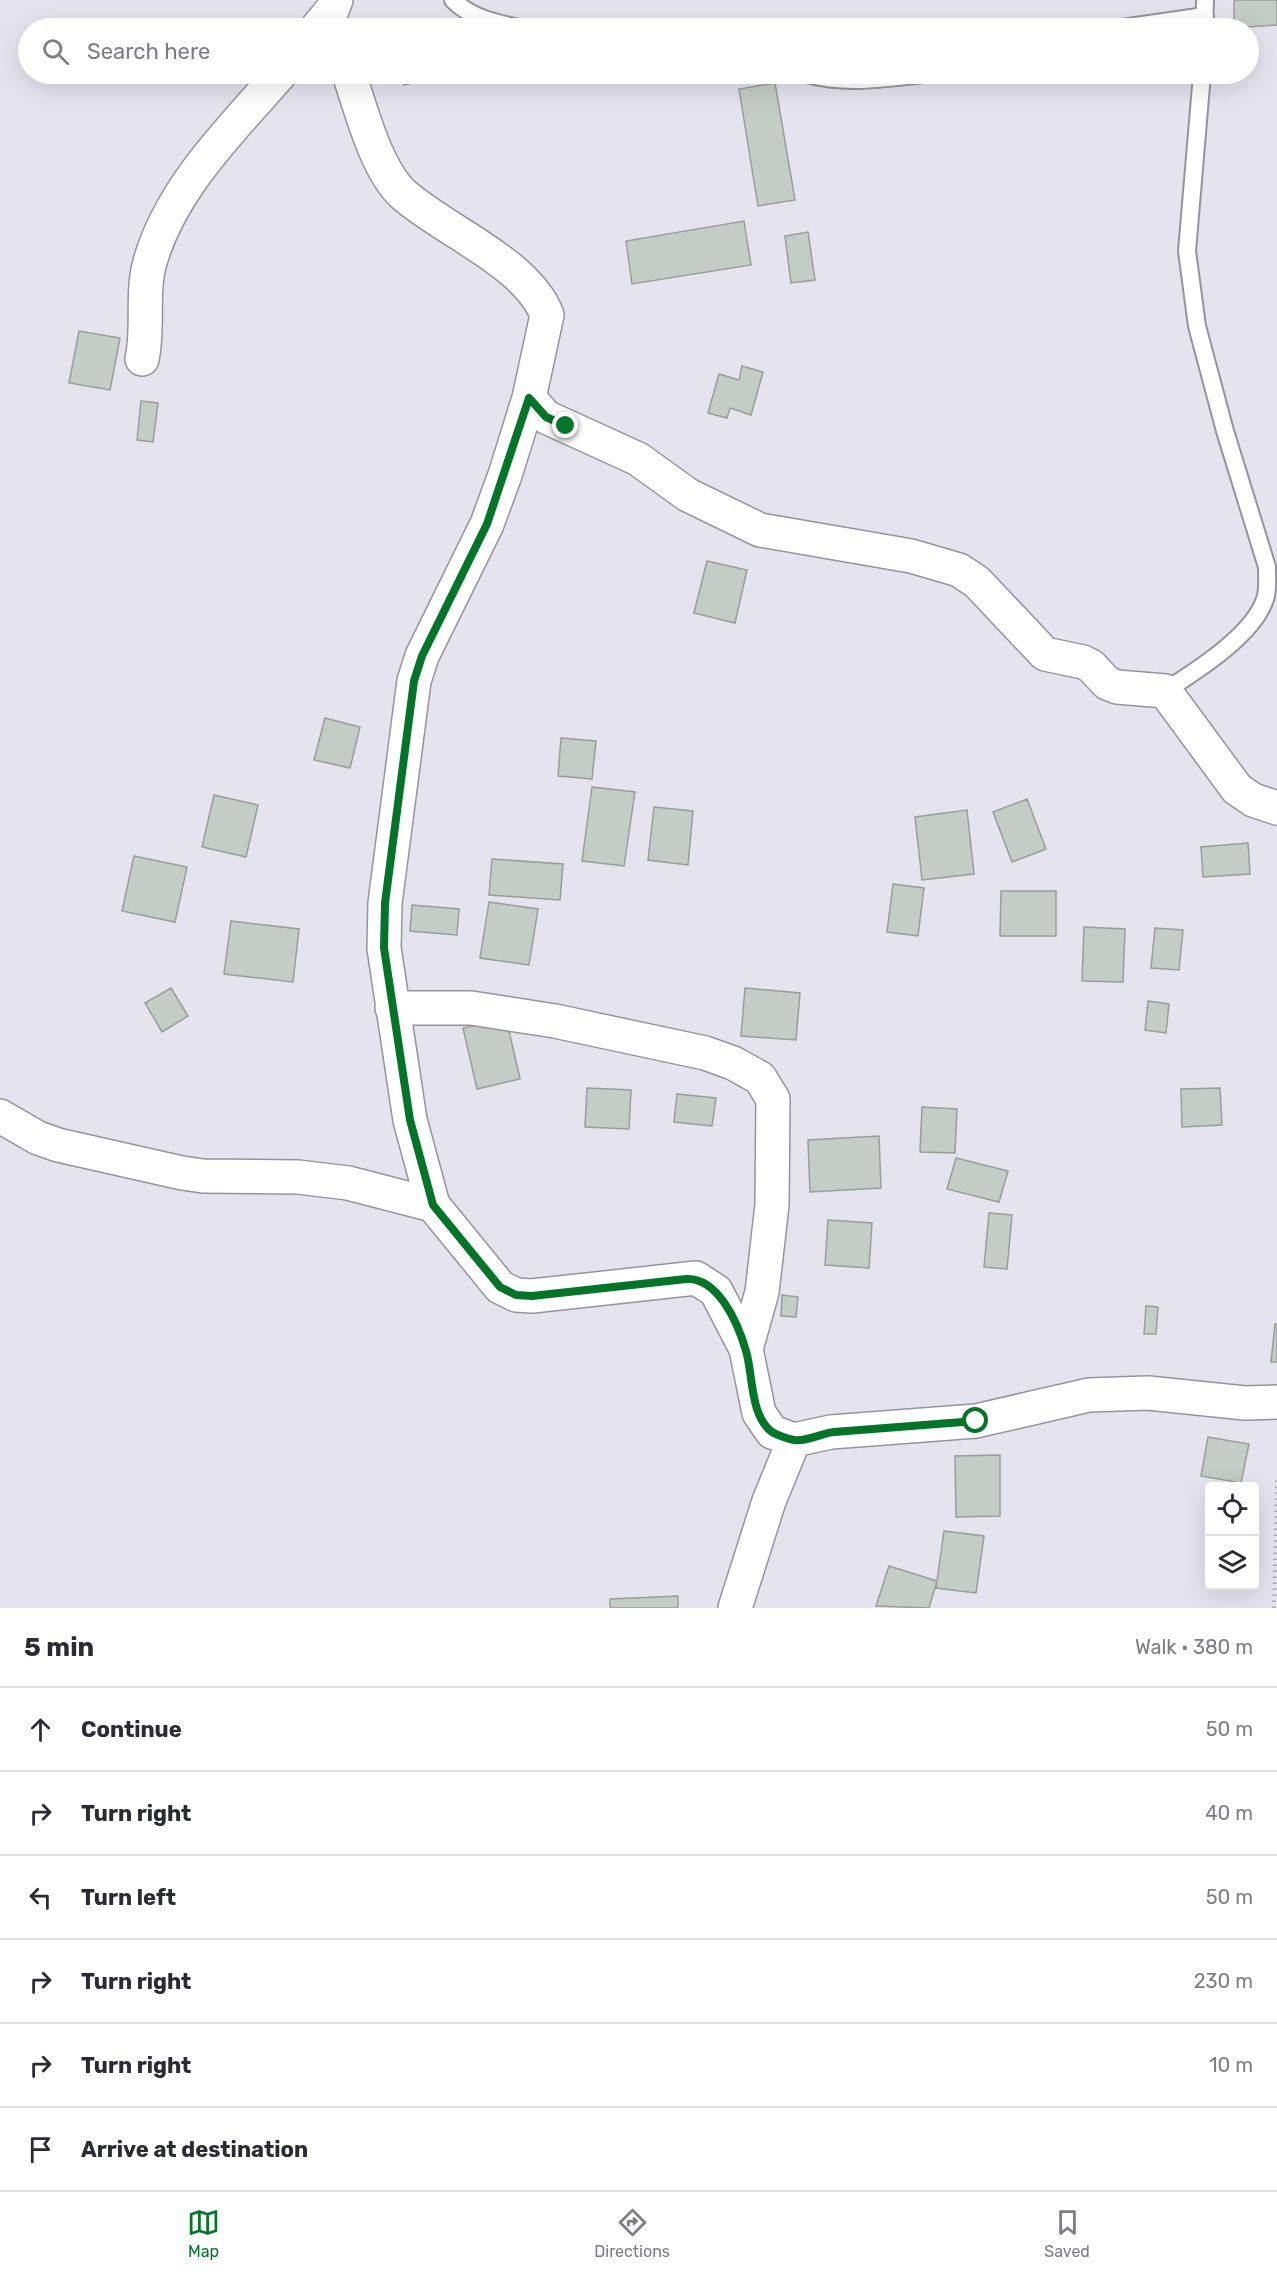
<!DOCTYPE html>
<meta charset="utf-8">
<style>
:root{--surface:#fff;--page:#f7f7f7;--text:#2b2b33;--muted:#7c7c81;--line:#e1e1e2;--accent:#037428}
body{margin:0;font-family:Rubik,sans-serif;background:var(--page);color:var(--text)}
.controls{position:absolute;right:18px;bottom:18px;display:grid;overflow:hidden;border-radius:6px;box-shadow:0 6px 24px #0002}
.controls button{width:54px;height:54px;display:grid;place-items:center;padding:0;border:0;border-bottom:2px solid var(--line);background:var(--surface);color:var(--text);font:30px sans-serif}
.stop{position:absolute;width:18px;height:18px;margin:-14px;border:4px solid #037428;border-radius:50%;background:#fff}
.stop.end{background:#037428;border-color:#fff;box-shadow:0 2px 6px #0008}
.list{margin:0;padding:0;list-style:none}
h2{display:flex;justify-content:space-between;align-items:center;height:78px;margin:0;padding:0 24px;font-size:26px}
h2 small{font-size:20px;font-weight:400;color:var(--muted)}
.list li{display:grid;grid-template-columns:39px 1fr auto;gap:18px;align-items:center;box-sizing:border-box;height:84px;padding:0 24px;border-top:2px solid var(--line)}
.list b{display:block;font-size:22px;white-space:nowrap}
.list em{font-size:20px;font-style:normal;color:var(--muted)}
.icon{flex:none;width:33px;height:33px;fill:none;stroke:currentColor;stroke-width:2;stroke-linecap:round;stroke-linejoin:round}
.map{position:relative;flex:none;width:1277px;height:1608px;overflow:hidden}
.search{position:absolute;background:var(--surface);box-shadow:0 6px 24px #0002;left:18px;right:18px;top:18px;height:66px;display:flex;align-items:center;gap:15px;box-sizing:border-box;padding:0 21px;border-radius:33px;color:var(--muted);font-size:22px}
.sheet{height:582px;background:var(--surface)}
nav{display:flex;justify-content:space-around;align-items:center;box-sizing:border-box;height:84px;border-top:2px solid var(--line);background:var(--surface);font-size:16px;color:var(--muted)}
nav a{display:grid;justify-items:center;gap:3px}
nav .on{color:var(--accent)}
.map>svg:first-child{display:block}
.building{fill:#c4cdc5;stroke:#969e96;stroke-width:1.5}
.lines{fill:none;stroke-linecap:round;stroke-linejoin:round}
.lane-casing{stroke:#95939e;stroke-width:20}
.street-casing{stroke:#95939e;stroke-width:36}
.path{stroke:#acabb4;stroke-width:4;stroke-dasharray:1.5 4.5;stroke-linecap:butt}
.lane{stroke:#fff;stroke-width:16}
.street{stroke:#fff;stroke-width:33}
.route{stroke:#037428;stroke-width:8}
</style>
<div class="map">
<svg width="1277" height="1608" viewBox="0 0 1277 1608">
<rect width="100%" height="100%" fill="#e4e3ee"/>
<!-- building -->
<path class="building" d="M1234,0H1277V25L1234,28Z
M420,22L422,28H394Z
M401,74H432L434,79L404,85Z
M775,83L795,200L758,206L739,89Z
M744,221L751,265L632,284L626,241Z
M808,232L815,280L791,283L785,236Z
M79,331L120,338L110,390L69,383Z
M742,366L763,372L751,415L730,408L727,418L708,413L719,374L739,380Z
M141,401L158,403L153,442L137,440Z
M707,561L747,570L735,623L694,613Z
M325,718L360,727L350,768L314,760Z
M561,738L596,741L592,779L558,776Z
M592,787L635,792L624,866L582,861Z
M214,795L258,805L246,857L202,847Z
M1027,799L1046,849L1012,862L993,812Z
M654,807L693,811L688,865L648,860Z
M967,810L974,874L922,880L915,817Z
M1248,843L1250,874L1203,877L1201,847Z
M134,856L187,867L175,922L122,911Z
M492,859L563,864L560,900L489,895Z
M893,884L924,888L918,936L887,932Z
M1001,891H1056V936H1000Z
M489,902L538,909L529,965L480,958Z
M412,905L459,909L457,935L410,931Z
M231,921L299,929L293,982L224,974Z
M1084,927L1125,929L1123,982L1082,981Z
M1155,928L1183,930L1179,970L1151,968Z
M171,988L188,1016L162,1032L145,1003Z
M745,988L800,993L796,1040L741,1036Z
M1148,1001L1169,1004L1166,1033L1145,1030Z
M506,1018L520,1079L477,1089L463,1028Z
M587,1088L631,1090L629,1129L585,1127Z
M1220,1088L1222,1125L1182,1127L1181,1089Z
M677,1094L716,1098L712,1126L674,1122Z
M922,1107L957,1109L955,1153L920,1152Z
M879,1136L881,1188L810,1192L808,1140Z
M956,1158L1008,1171L999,1202L947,1189Z
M989,1213L1012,1215L1007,1269L984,1267Z
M828,1220L872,1223L869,1268L825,1265Z
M782,1295L798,1297L796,1317L781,1316Z
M1146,1306L1158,1307L1156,1334H1144Z
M1275,1324H1277V1362H1271Z
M1208,1437L1249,1444L1241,1483L1201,1476Z
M1000,1455V1516L956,1517L955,1456Z
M944,1531L984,1536L976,1593L936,1588Z
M889,1566L937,1581L929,1608L876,1606Z
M678,1596V1608H610V1599Z"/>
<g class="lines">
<defs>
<path id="lane" d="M453,0C471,18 495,23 519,28
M1122,28L1205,16
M1204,28L1205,0
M807,74C847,85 885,78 925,74
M1165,691C1196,671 1256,634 1266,596C1268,586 1267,577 1267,567L1225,431L1197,326L1187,251L1202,74"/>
<path id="street" d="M317,28L332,10L336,0
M349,74C361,109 376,170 404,195C445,231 527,263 547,315L529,398L505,475L487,524L422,656L414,681L385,903L384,948L410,1120L433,1205
M142,359C149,328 141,293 150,262C171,188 231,130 280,74
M529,398L546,417L638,459L688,495L760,530L911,556L959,570L977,582L1045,654L1083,662L1091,666L1107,683L1117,687L1165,691L1237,789L1253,800L1277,808
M392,1008H471L555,1021L705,1053L733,1063L760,1078L773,1099L772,1205L762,1292L746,1349L759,1413L772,1432L794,1440L831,1432L976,1421L1089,1395L1148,1393L1245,1403L1277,1402
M0,1116L38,1138L58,1145L182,1173L203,1176L298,1177L348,1183L433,1205L500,1287L516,1295L532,1296L696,1278L716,1291L746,1349
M735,1608L769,1501L794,1440"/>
</defs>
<!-- lane casing -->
<use href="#lane" class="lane-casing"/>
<!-- street casing -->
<use href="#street" class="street-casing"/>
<!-- path -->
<path class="path" d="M1274,1608L1277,1480"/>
<!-- lane -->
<use href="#lane" class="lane"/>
<!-- street -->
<use href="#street" class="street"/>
</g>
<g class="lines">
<!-- route -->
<path class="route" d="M566,426L546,417L529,398L487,524L422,656L414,681L385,903L384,948L410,1120L433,1205L500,1287L516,1295L532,1296L686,1279C718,1277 738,1323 746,1351C753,1374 750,1416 772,1432C777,1435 788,1439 794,1440C807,1442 822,1433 834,1432C882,1428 929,1425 976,1421"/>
</g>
</svg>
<div class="controls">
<button><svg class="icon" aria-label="locate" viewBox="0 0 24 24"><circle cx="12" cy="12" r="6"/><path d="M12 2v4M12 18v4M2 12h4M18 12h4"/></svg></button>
<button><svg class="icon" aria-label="layers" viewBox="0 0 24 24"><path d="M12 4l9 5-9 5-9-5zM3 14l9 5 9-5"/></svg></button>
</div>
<div class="stop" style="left:976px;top:1421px"></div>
<div class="stop end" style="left:566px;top:426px"></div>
<div class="search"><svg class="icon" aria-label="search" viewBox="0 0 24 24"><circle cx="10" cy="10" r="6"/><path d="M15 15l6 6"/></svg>Search here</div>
</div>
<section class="sheet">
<h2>5 min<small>Walk · 380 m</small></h2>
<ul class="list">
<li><svg class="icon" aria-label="ahead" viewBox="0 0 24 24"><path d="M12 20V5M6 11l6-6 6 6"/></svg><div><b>Continue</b></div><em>50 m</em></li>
<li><svg class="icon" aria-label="right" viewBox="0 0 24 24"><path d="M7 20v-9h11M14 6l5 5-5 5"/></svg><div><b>Turn right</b></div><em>40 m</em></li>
<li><svg class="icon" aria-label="left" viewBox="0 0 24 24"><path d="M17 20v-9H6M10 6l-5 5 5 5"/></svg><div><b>Turn left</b></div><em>50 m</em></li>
<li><svg class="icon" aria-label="right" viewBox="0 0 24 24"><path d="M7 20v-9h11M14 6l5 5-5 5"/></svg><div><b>Turn right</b></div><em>230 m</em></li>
<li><svg class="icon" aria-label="right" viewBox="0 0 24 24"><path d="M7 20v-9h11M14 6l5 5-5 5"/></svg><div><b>Turn right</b></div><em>10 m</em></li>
<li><svg class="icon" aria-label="arrive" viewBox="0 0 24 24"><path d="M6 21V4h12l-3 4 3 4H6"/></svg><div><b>Arrive at destination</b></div></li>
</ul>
</section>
<nav>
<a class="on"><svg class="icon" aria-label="map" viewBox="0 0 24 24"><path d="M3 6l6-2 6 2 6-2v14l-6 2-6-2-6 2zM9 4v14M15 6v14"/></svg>Map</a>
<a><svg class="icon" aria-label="directions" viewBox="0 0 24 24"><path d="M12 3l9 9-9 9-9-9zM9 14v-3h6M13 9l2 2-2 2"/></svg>Directions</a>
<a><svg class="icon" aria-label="saved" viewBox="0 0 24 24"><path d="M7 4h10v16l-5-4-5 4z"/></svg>Saved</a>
</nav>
